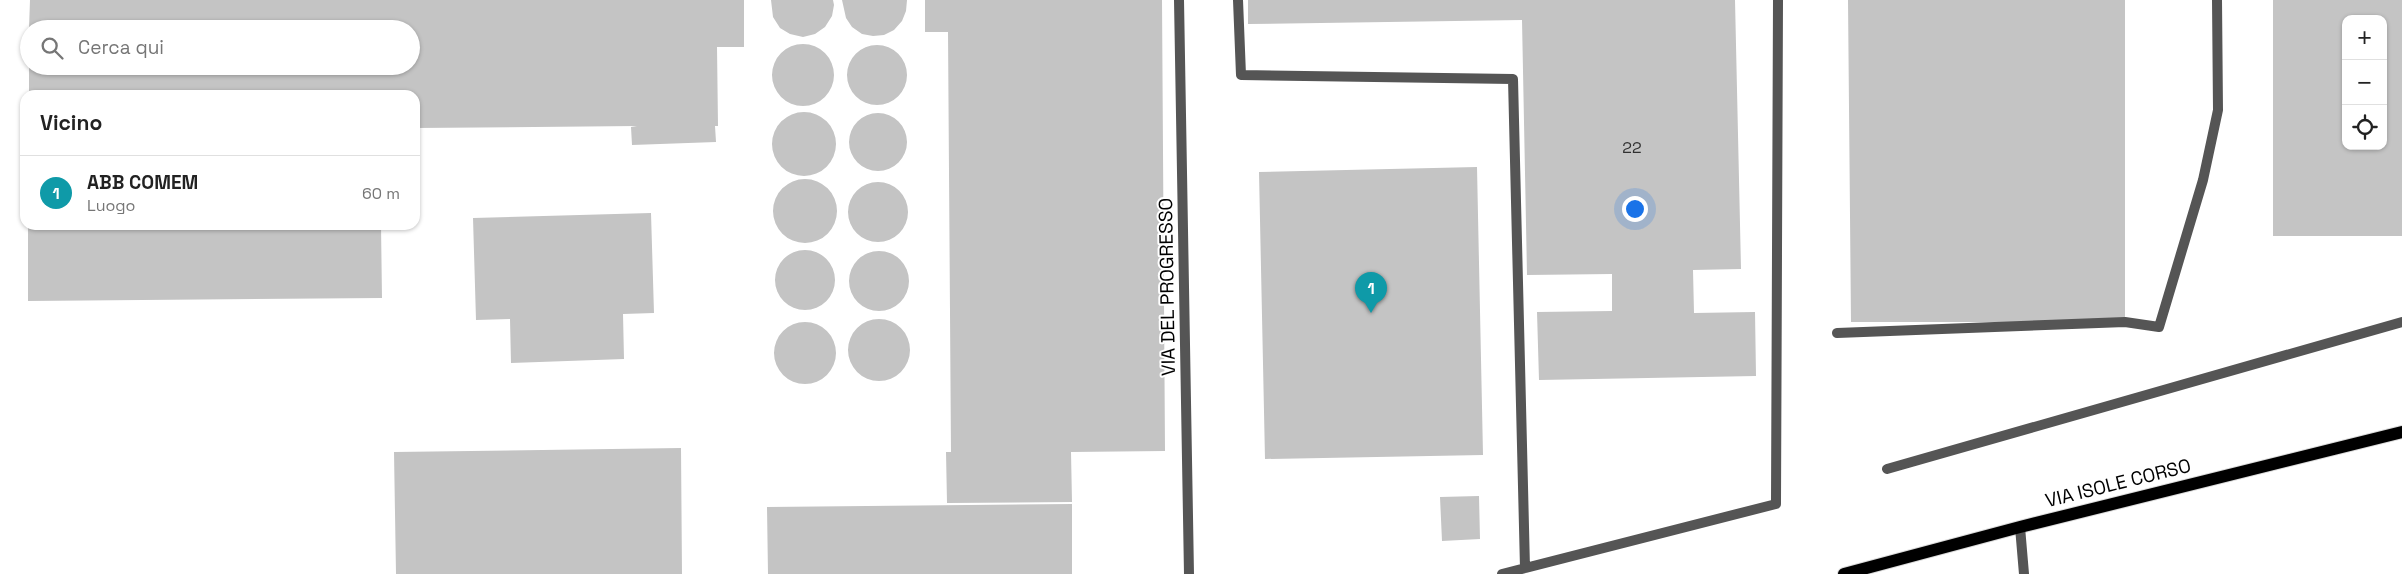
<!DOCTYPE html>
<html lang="it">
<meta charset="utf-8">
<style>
:root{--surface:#fff;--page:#f2f2f2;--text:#222;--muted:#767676;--line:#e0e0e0;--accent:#d93025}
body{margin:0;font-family:"Space Grotesk",sans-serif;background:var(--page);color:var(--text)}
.controls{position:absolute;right:15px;top:15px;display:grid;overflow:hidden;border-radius:10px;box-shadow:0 1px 4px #0004}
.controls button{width:45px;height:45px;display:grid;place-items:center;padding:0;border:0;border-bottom:1px solid var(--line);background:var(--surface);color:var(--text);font:25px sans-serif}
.you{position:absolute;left:1634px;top:208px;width:18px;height:18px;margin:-12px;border:4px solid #fff;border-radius:50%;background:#1a73e8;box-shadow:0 0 0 8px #1a73e833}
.badge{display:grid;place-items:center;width:32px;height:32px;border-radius:50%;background:var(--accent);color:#fff;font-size:16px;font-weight:700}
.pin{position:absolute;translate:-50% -41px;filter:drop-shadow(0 1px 2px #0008)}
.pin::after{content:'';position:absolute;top:26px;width:18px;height:15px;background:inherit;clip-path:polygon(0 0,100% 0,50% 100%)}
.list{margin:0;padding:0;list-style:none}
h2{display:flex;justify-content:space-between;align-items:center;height:65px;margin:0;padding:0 20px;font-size:21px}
h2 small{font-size:16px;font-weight:400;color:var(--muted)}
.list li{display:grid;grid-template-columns:32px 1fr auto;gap:15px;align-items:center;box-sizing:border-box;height:75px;padding:0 20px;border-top:1px solid var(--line)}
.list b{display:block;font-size:19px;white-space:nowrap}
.list p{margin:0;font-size:16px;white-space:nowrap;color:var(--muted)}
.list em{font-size:16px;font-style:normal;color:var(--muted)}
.icon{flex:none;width:28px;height:28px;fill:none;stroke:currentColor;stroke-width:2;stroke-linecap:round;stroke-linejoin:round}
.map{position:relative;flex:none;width:2402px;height:574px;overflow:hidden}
.search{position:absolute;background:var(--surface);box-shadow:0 1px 4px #0004;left:20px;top:20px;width:400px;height:55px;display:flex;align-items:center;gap:12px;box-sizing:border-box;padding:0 18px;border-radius:28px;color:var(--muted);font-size:19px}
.panel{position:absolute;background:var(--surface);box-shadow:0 1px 4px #0004;left:20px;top:90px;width:400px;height:140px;border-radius:15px}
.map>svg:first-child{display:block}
.building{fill:#c4c4c4;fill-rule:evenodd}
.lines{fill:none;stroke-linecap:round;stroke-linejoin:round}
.primary-casing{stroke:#dbdbdb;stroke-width:14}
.lane{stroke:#555;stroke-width:10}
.street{stroke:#555;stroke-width:10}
.primary{stroke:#000;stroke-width:12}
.labels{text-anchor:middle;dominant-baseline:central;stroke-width:4;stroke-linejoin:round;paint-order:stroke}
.number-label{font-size:16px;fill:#313131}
.street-label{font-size:19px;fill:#000;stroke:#fff}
</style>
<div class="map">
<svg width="2402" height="574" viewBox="0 0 2402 574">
<rect width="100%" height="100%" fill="#fff"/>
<!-- building -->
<path class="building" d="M30,0H744V47H717L718,126H715L716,142L632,145L631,127L637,126L415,128V95H29V66H411V29H29Z
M771,0H833L834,5L832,16L825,27L815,34L803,37L790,34L780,28L773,17Z
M842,0H907L906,11L902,21L894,30L884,35L873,36L862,34L852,27L846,18Z
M925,0H1162L1165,451L1071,452L1072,502L947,503L946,452H951L948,32H925Z
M1248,0H1735L1741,269L1693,270L1694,313L1755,312L1756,376L1539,380L1537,312L1612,311V274L1527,275L1522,20L1248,24Z
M1848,0H2125V322H1851Z
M2273,0H2402V236H2273ZM2346,19H2383V146H2346Z
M772 75a31 31 0 1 1 62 0a31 31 0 1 1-62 0Z
M847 75a30 30 0 1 1 60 0a30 30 0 1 1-60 0Z
M772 144a32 32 0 1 1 64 0a32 32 0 1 1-64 0Z
M849 142a29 29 0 1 1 58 0a29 29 0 1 1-58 0Z
M1477,167L1483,455L1265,459L1259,172Z
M773 211a32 32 0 1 1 64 0a32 32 0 1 1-64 0Z
M848 212a30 30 0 1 1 60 0a30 30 0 1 1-60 0Z
M651,213L654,313L623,314L624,359L511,363L510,319L476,320L473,218Z
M28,225H381L382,298L28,301Z
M775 280a30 30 0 1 1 60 0a30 30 0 1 1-60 0Z
M849 281a30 30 0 1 1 60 0a30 30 0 1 1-60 0Z
M848 350a31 31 0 1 1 62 0a31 31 0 1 1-62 0Z
M774 353a31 31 0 1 1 62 0a31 31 0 1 1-62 0Z
M681,448L682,574H396L394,452Z
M1479,496L1480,539L1442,541L1440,497Z
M1072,504V574H768L767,507Z"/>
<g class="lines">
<defs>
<path id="primary" d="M1844,574L2020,527L2402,432"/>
</defs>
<!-- primary casing -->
<use href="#primary" class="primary-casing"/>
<!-- lane -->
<path class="lane" d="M1179,0L1189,574
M1238,0L1241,75L1513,79L1525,568
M1837,333L2125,322L2159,327L2203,180L2218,110L2217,0
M1502,574L1776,504L1778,0"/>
<!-- street -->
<path class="street" d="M1887,469L2402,322
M2020,527L2024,574"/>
<!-- primary -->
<use href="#primary" class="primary"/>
</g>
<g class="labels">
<!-- number labels -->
<g class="number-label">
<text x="1632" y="147">22</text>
</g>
<!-- street labels -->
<g class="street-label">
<text transform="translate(1167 287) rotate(-91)">VIA DEL PROGRESSO</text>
<text transform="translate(2118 483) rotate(-14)">VIA ISOLE CORSO</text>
</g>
</g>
</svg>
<div class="controls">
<button>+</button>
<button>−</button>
<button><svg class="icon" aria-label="locate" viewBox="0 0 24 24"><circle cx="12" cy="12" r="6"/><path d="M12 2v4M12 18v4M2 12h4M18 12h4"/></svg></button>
</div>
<div class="you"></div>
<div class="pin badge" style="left:1371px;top:313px;background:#0f9aa8">1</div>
<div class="search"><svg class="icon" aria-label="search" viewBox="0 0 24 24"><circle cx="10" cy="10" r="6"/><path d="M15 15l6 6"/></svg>Cerca qui</div>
<section class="panel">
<h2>Vicino<small></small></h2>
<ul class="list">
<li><span class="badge" style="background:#0f9aa8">1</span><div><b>ABB COMEM</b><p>Luogo</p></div><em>60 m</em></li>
</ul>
</section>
</div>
